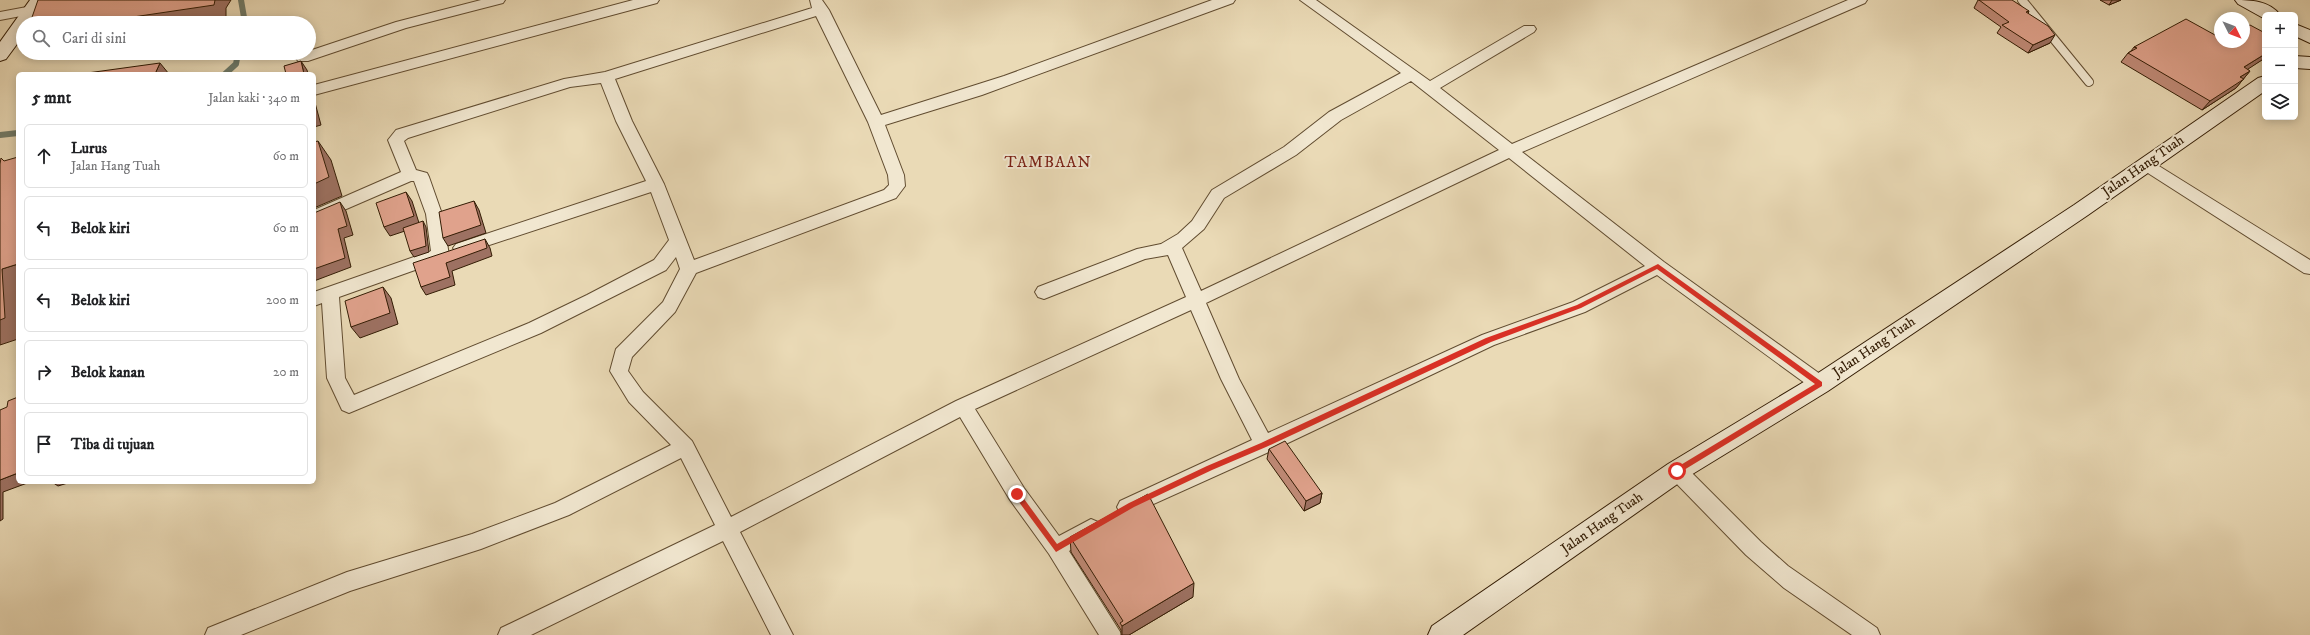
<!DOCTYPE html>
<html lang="id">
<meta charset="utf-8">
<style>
:root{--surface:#fff;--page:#f2f2f2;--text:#202124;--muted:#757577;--line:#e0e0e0}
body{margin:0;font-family:"IM FELL DW Pica",serif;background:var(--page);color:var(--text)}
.controls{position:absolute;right:12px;top:12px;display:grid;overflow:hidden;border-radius:6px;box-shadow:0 2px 10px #0003}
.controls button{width:36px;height:36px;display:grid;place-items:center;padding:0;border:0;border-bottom:1px solid var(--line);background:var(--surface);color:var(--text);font:20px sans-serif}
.compass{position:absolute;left:2214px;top:12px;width:36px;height:36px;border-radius:50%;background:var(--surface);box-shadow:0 2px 10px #0003;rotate:132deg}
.stop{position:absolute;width:12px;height:12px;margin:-9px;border:3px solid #d93025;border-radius:50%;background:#fff}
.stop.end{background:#d93025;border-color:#fff;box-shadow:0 1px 4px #0008}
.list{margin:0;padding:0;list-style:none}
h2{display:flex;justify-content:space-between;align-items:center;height:52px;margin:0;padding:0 16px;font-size:17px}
h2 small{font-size:13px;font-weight:400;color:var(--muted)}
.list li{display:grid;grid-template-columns:26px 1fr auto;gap:12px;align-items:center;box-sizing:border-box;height:64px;margin:0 8px 8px;padding:0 8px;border:1px solid var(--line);border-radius:6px}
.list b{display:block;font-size:15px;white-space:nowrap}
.list p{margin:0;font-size:13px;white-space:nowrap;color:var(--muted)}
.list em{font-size:13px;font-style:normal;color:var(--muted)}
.icon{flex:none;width:22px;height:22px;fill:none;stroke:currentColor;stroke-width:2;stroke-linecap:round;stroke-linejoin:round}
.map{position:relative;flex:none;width:2310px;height:635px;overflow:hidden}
.search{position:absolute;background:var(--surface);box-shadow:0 2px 10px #0003;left:16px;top:16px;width:300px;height:44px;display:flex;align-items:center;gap:10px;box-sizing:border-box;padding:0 14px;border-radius:22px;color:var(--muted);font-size:15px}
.panel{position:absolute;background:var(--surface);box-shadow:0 2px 10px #0003;left:16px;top:72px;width:300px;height:412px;border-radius:6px}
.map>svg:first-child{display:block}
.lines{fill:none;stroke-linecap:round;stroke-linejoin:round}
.stream{stroke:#707b69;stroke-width:6}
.lane-casing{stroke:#614c30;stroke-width:10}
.street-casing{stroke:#614c30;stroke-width:2}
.secondary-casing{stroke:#331c04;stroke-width:2}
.lane{stroke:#f1e7d0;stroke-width:8}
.street{fill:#f1e7d0;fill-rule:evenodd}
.secondary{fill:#f1e7d0;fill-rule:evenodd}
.wall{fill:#c18b78;stroke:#331c04}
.shaded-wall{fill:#9d7162;stroke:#331c04}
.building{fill:#e0a28c;stroke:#331c04}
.route{fill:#d93025}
.labels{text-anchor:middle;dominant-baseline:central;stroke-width:4;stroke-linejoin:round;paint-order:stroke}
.street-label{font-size:14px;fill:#331c04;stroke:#f1e7d0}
.quarter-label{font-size:16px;letter-spacing:1px;fill:#7a1f14;stroke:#f1e7d0}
</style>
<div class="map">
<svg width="2310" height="635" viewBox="0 0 2310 635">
<rect width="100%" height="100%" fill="#eadab6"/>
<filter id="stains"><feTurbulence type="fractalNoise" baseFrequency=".005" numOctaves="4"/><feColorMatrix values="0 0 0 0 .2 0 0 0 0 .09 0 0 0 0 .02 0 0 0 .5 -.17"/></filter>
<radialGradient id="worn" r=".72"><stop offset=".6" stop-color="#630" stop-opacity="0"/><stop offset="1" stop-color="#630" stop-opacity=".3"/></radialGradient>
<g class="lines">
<!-- stream -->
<path class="stream" d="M241,0L245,23
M225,74L236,64L238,53
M0,135L18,133"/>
<defs>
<path id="lane" d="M2022,0L2089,82"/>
<path id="street" d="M481,0H505L503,3L406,28L308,61H298L296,58L298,55L309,53V51L396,22Z
M633,0H659L657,3L314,95V85Z
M810,0H822L829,10L881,115L1004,76L1201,4L1212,0H1235L1233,3L982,95L885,125L904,175L905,186L896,198L696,273L675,312L632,357L628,371L643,392L692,441L731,517L956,401L1186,297L1168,255L1145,259L1044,299L1038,297L1035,292L1038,287L1137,249L1161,244L1178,234L1192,221L1212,190L1284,147L1329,112L1401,73L1300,0H1316L1430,81L1524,26H1534L1536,29L1534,32L1440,88L1512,144L1848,0H1867L1865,3L1522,152L1664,262L1827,379L1829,384L1827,389L1820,392L1813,389L1657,275L1585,312L1494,345L1271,451L1127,516L1120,513L1117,507L1120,501L1252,440L1221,379L1191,310L975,409L1024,488L1059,536L1091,519L1098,522L1101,528L1098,534L1069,551L1122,635H1099L1049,554L1010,500L960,417L740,532L793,635H771L723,541L531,635H498L501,628L715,525L681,458L569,515L481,549L350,591L241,635H205L208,628L347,572L472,534L555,503L671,445L629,402L610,371L616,349L663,302L680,269L676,257L666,270L541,333L349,413L342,410L327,378L322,303L314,306V292L431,251L426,214L414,181H411L314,223V210L401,172L388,140L396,130L564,79L605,72L812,8ZM816,16L868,122L888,175L889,185L884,190L694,260L664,184L632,121L615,79ZM1411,81L1499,150L1201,291L1182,248L1204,229L1224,198L1296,155L1341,120ZM601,83L616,121L646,181L456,244L453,248L456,252L462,254L651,192L669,240L654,260L587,295L529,323L354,395L345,378L339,297L446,259L449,255L442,214L429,177L427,173L416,170L404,141L408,138L570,87ZM1509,158L1645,266L1573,302L1482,335L1268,433L1239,379L1206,303Z
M32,6L37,7L39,10L37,13L0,20V12Z
M2146,158L2310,260V274L2304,273L2140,168L2138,164L2140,160Z
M1677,463L1684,465L1761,542L1788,566L1877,628L1880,635H1852L1784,588L1746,555L1670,477L1667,471L1670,465Z"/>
<path id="secondary" d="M30,0H48L32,23H23V36L6,59L0,61V42Z
M2235,0C2251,0 2270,1 2280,15H2265V19L2238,4Z
M2295,24L2310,30V43L2295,36Z
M2295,56L2310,57V69L2295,68Z
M2265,76V91L2088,215L1828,391L1686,478L1463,635H1428L1432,626L1668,464L1812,377L2074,205L2258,78Z"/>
</defs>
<!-- lane casing -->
<use href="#lane" class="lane-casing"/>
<!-- street casing -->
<use href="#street" class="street-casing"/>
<!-- secondary casing -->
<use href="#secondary" class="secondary-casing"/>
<!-- lane -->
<use href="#lane" class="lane"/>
<!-- street -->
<use href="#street" class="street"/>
<!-- secondary -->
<use href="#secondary" class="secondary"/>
</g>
<!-- wall -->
<path class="wall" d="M1978,0L2029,11L2028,14L2050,43L2028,53L1997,33L2001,27L1974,8Z
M2100,0H2121L2109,5Z
M2265,33V58L2247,69L2250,71L2236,88L2202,110L2121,62L2128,53L2131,51L2134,47L2215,35Z
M1269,449L1322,493L1320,503L1304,511L1267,459Z
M1070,537L1193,597L1129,635H1121V630L1071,552Z"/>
<!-- shaded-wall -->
<path class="shaded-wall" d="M215,0H231L226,8V21L215,23H130L133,17Z
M2112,0H2121L2109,5Z
M2055,35L2050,43L2028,53L2033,45Z
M32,53H76L37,59Z
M2265,54V58L2236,77L2244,67Z
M301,61L307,70L308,74H304Z
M160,63L169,74H155Z
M2250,71L2236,88L2202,110L2210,101L2240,77Z
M314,99L321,125L314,127Z
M318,141L331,160L342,196L314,208V184Z
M406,192L412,201L420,226L390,236L384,227Z
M474,201L479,210L486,233L448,246L443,238Z
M340,202L346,211L353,235L344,238L351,267L314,281V269L338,229Z
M423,221L426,227L429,252L414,257L410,251Z
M485,239L490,248L492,256L452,271L455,285L426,295L421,287L446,263Z
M18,264V339L0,345V320L2,269Z
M383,287L391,298L398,324L360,338L351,327Z
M18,473V482H30L3,492V519L0,521V480Z
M52,482H71L58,486Z
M1322,493L1320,503L1304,511L1306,501Z
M1194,583L1193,597L1129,635H1122V626Z"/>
<!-- building -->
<path class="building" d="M38,0H215L214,5L133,17L130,23H30Z
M1979,0H2012L2029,11L2026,12L2048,26L2055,35L2033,45L2002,25L2009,22Z
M2186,19L2215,35L2220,31V42H2244V29L2250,25L2265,33V54L2244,67L2250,71L2240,77L2244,79L2210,101L2128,53L2137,48L2134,47Z
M301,61L304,74H286L284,66Z
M160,63L155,74H80Z
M318,141L329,177L314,184V142Z
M18,157V264L2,269L5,318L0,320V164L1,158L4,161Z
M406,192L414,216L384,227L376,203Z
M474,201L481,225L443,238L439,212Z
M340,202L347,226L338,229L345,258L314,269V243L315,242L314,237V213Z
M423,221L426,246L410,251L403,228Z
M485,239L487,248L446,263L450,277L421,287L413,263Z
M383,287L390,313L351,327L345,301Z
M18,397V473L0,480V410L7,407L8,401Z
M1285,441L1322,493L1306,501L1269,449Z
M1148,494L1194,583L1122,626L1120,623L1123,621L1070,537Z"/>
<!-- route -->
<path class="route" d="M1658,264L1822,382V386L1679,473H1674V469L1815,384L1657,269L1581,308L1491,342L1266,447L1212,470L1134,507L1056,552L1013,494L1014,492H1019L1057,544L1129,503L1207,466L1261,443L1486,338L1577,305Z"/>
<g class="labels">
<!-- street labels -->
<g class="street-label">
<text transform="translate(2143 166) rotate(-35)">Jalan Hang Tuah</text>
<text transform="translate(1874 347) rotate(-34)">Jalan Hang Tuah</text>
<text transform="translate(1602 523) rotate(-35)">Jalan Hang Tuah</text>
</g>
<!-- quarter labels -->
<g class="quarter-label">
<text x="1048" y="162">TAMBAAN</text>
</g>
</g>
<rect width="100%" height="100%" filter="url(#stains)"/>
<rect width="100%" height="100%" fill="url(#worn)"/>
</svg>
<div class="controls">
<button>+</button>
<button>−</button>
<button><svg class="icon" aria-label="layers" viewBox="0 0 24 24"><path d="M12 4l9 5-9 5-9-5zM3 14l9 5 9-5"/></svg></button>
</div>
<svg class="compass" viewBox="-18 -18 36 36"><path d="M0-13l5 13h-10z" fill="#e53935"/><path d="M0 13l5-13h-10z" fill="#757577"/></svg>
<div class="stop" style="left:1677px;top:471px"></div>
<div class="stop end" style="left:1017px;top:494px"></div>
<div class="search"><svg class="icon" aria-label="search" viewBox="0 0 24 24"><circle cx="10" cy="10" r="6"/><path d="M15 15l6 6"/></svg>Cari di sini</div>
<section class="panel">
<h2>5 mnt<small>Jalan kaki · 340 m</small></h2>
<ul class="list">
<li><svg class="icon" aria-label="ahead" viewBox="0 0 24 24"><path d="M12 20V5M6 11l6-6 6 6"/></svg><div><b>Lurus</b><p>Jalan Hang Tuah</p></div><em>60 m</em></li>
<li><svg class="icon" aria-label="left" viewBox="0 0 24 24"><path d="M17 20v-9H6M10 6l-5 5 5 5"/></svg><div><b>Belok kiri</b></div><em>60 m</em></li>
<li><svg class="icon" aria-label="left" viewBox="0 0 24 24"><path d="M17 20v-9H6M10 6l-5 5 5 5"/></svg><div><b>Belok kiri</b></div><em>200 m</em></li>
<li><svg class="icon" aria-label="right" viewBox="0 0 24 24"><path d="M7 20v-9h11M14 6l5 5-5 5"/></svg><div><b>Belok kanan</b></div><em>20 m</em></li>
<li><svg class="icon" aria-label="arrive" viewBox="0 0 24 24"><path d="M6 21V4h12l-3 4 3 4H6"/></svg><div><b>Tiba di tujuan</b></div></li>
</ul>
</section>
</div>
